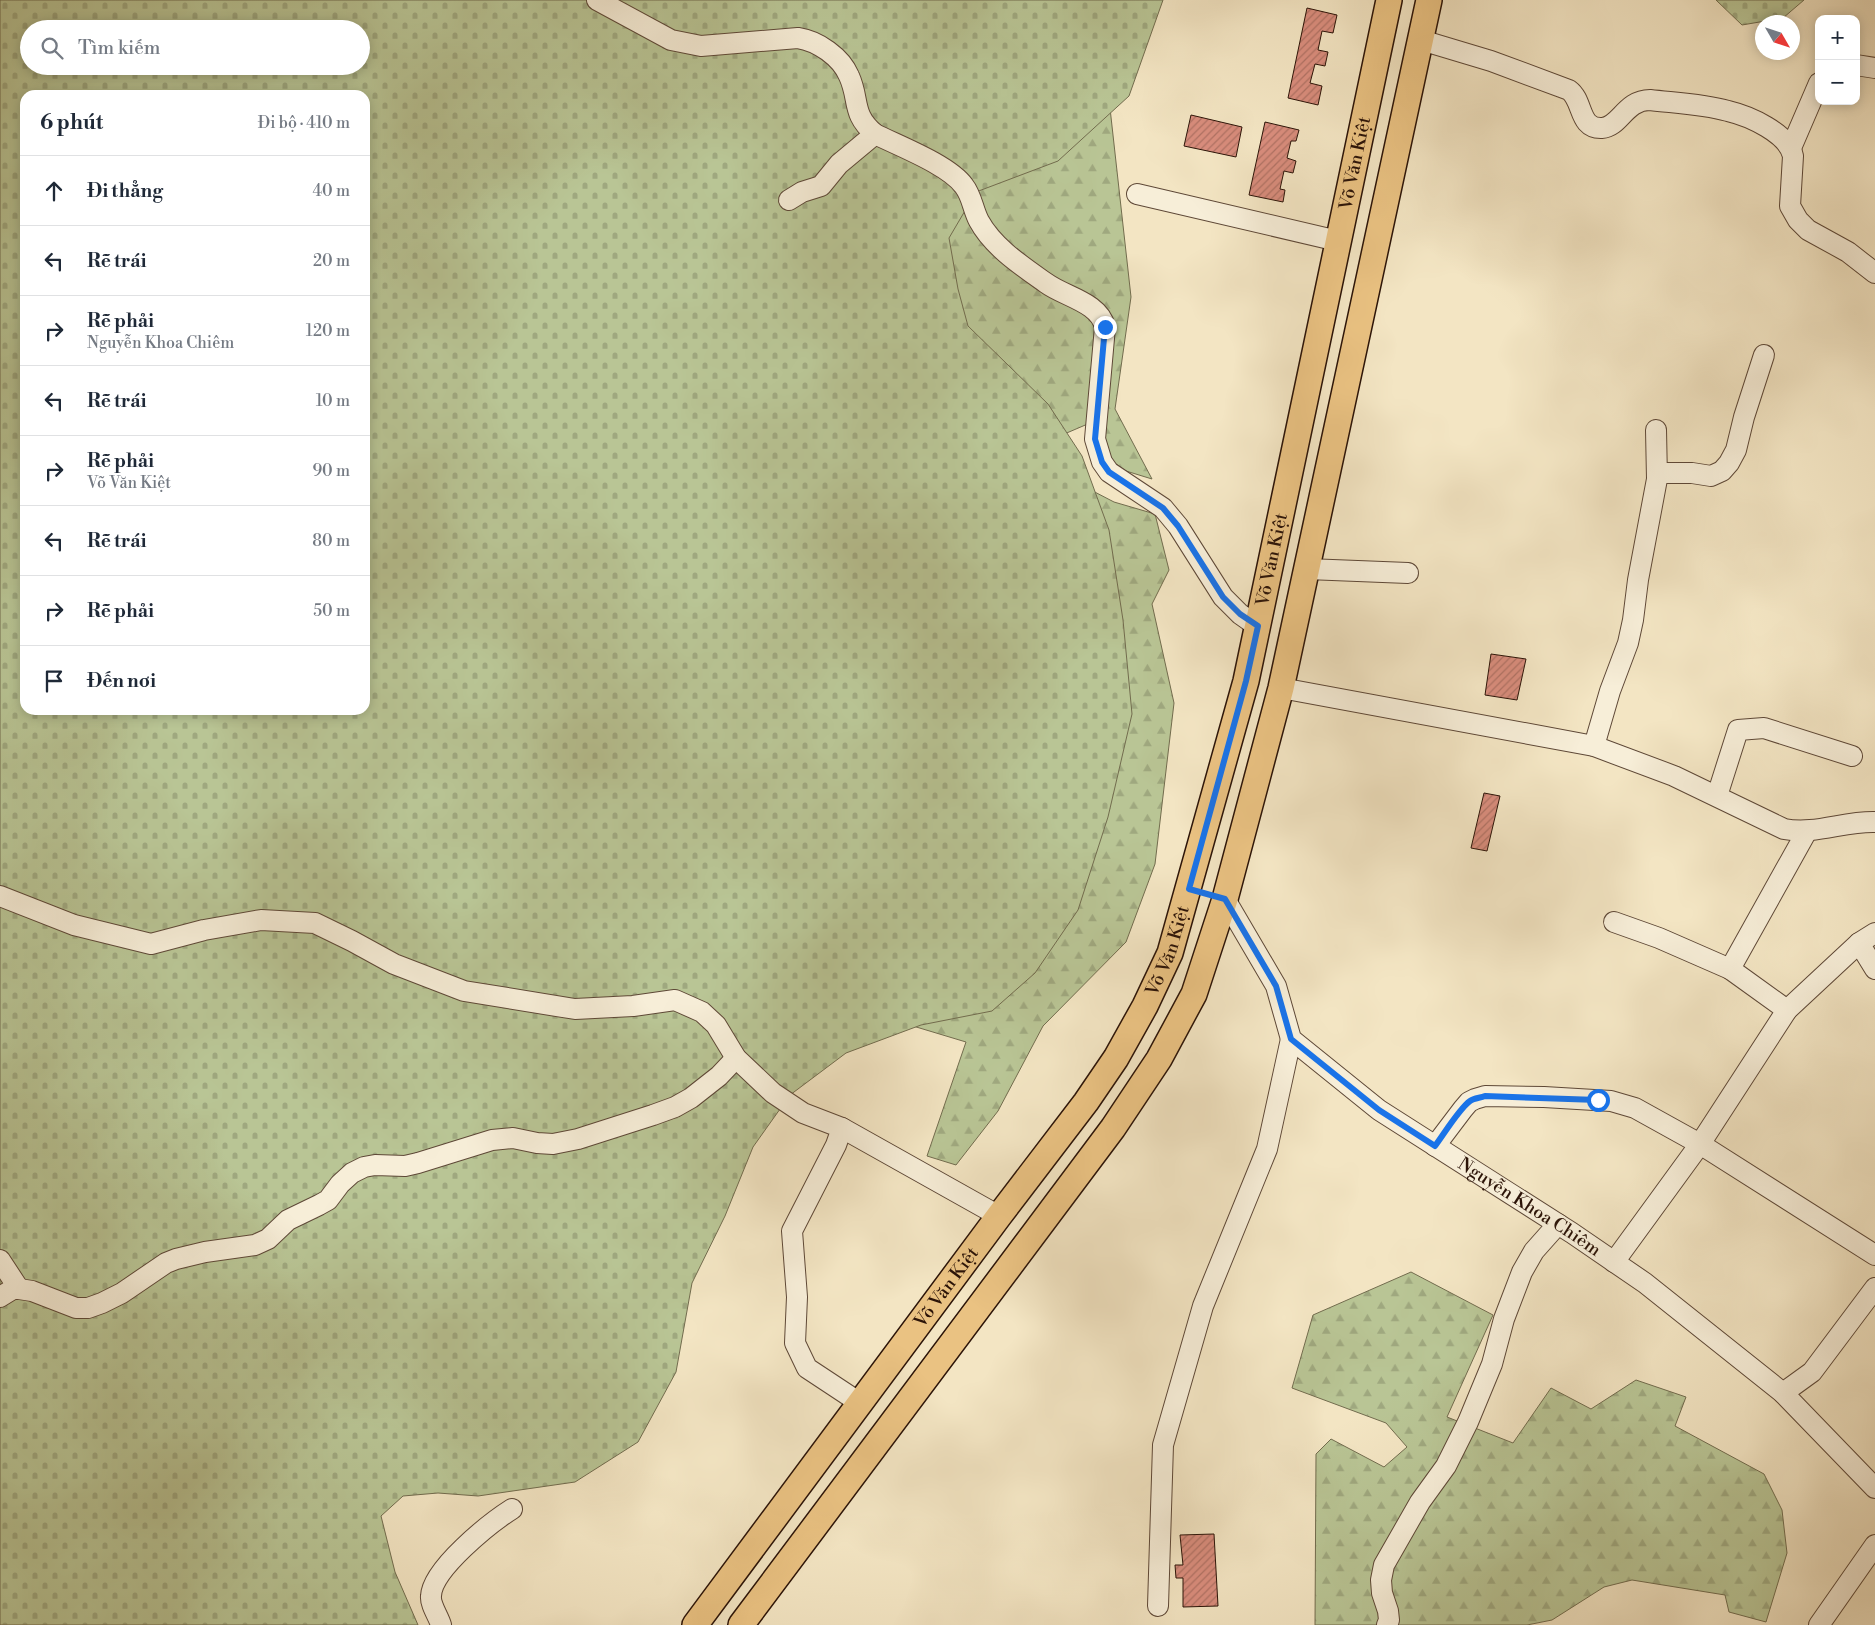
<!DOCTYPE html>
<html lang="vi">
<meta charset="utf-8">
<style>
:root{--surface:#fff;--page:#f2f2f3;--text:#1f2937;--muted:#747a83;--line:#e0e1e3}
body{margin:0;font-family:"Libre Bodoni",serif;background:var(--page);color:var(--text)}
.controls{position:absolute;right:15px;top:15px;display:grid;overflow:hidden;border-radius:10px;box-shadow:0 2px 12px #0003}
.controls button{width:45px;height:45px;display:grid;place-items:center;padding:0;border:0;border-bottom:1px solid var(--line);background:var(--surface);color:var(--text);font:25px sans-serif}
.compass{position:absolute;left:1755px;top:15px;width:45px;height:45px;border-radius:50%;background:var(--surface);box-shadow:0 2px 12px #0003;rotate:129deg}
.stop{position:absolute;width:15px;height:15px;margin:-11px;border:4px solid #1a73e8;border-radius:50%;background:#fff}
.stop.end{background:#1a73e8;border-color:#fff;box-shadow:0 1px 5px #0008}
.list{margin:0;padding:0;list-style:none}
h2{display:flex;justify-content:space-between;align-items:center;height:65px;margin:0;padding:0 20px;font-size:21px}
h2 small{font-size:16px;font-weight:400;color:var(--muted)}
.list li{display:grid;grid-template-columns:32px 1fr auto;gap:15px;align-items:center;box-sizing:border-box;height:70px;padding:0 20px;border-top:1px solid var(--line)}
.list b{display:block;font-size:19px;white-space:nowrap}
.list p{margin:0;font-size:16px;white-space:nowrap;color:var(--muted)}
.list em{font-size:16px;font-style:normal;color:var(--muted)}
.icon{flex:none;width:28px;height:28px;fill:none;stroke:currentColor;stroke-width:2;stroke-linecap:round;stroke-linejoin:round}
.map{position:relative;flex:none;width:1875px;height:1625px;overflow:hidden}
.search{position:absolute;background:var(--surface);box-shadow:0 2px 12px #0003;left:20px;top:20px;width:350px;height:55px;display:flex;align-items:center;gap:12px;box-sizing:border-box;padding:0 18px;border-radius:28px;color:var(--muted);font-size:19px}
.panel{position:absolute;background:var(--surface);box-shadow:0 2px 12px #0003;left:20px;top:90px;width:350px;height:625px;border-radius:15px}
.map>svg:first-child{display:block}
.forest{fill:url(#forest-firs);stroke:#726c4e}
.cemetery{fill:url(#cemetery-stones);stroke:#726c4e;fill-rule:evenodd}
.building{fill:url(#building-hatch);stroke:#2c1408}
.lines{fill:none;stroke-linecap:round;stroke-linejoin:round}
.minor-casing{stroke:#5e4837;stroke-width:22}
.major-casing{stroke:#2c1408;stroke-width:28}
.minor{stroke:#f7eed8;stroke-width:20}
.major{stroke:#eac282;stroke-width:25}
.route{stroke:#1a73e8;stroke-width:6}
.labels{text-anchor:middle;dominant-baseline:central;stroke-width:4;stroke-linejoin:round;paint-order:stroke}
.street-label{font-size:18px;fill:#2c1408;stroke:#f7eed8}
</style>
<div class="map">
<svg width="1875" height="1625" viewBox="0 0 1875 1625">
<defs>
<pattern id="forest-firs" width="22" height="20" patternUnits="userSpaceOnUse" patternTransform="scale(1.25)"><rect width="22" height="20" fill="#b9c595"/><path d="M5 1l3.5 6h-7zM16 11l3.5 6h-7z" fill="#9fa87f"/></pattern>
<pattern id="cemetery-stones" width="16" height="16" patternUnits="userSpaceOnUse" patternTransform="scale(1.25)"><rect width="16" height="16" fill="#b9c595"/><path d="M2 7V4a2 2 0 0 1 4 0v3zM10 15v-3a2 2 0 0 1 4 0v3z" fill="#9fa87f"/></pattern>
<pattern id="building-hatch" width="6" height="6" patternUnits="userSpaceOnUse" patternTransform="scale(1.25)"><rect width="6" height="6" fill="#d98d7d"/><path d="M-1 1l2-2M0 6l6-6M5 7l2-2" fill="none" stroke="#b07264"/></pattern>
</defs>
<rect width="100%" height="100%" fill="#f3e5c3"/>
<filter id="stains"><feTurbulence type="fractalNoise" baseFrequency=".004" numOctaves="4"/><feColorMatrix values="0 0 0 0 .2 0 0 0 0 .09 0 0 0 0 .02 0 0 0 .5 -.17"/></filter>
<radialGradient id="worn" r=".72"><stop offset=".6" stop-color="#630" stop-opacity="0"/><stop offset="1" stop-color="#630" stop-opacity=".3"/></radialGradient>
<!-- forest -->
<path class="forest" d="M1098,0L1131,297L1115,409L1152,479L1126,471L1095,449L1090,423L1055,438L1060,474L1114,502L1155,514L1169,570L1152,604L1174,703L1155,864L1126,942L1043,1026L998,1111L956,1165L927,1156L966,1042L903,1023L940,227Z
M1411,1272L1493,1315L1447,1417L1513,1443L1551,1388L1591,1409L1636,1380L1686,1397L1675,1426L1764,1474L1782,1510L1787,1553L1766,1622L1729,1612L1725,1595L1632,1580L1604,1587L1552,1620L1527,1625H1315L1316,1454L1331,1439L1384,1467L1407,1447L1386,1423L1292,1388L1313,1315Z"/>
<!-- cemetery -->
<path class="cemetery" d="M0,0H1163L1129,96L1058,161L976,192L949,238L958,289L968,326L1048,404L1082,456L1109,530L1123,620L1132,714L1108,817L1078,910L1035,973L992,1011L921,1025L846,1053L790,1095L753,1147L725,1216L692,1283L676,1372L638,1442L575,1482L478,1496L438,1493L403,1496L381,1516L395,1572L418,1625H0ZM29,29H361V66H29ZM25,95H365V710H25Z
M1716,0H1804L1783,18L1742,25Z"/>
<!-- building -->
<path class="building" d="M1307,8L1337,15L1333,33L1322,31L1318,50L1328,52L1325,66L1315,64L1310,83L1322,86L1318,105L1288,98Z
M1191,115L1242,127L1236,157L1184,146Z
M1265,122L1299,130L1296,141H1291L1287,158L1296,161L1293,173L1284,171L1280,189L1285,190L1283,202L1249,195Z
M1491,654L1526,659L1517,700L1485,695Z
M1484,793L1500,796L1487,851L1471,848Z
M1214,1534L1218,1606L1183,1607V1578H1176L1175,1565H1183L1180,1535Z"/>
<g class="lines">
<defs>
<g id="minor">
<path d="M597,0L671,40L701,46L798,38C818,41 841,57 849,76C860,100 851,114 875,134C899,146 949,165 964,186C972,196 973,210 979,221C993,247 1022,266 1046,283C1065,297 1099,302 1105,327L1095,439L1102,462L1109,472L1163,508L1178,526L1223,597L1240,614L1257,626"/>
<path d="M1421,40L1491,61L1569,90C1584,101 1578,129 1602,128C1620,127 1625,100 1650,100C1676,103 1703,104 1728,111C1749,116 1788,133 1793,156L1790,206L1798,220L1808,230L1848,252L1875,273"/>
<path d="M1856,65L1875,68"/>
<path d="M1791,148L1819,83"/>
<path d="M1137,194L1338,241"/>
<path d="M789,200L802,192L821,186L839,164L875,134"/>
<path d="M1657,473H1692L1711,476L1722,471L1729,463L1736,450L1744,417L1764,355"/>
<path d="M1307,569L1408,573"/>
<path d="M1281,688L1594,746L1674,776L1784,829C1815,835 1844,821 1875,822"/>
<path d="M1594,746L1610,691L1628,643L1633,620L1638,580L1657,479L1656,430"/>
<path d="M1717,796L1738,730L1764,728L1852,756"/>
<path d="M0,896L74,925L151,944L204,930L261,920L315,923L352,941L394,964L464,991L575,1009L633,1006L675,1000L702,1012L716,1025L736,1058L773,1093L803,1113L842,1128L836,1145L792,1231L797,1297L795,1343L807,1368L860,1403"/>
<path id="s1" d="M1225,899L1276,986L1291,1039L1379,1110L1572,1233L1645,1283L1783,1393L1875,1488"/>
<path d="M1614,922L1659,938L1730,969"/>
<path d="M1859,943L1875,969"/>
<path d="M1787,1010L1730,969L1807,831"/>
<path d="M842,1128L999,1216"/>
<path d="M1435,1146L1463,1109L1469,1102L1475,1099L1485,1096L1544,1097L1611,1101L1635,1108L1700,1144L1875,1255"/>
<path d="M0,1260L19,1289"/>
<path d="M1614,1262L1700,1144L1787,1010L1859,943L1875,933"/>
<path d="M0,1297L13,1289H19L32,1291L76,1308H88L102,1303L122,1293L166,1263L176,1259L205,1252L255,1245L268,1239L288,1220L319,1205L328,1200L340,1184L352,1173L364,1167L375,1165L405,1166L418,1163L492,1140L513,1138L537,1143L553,1144L578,1139L653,1115L675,1107L691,1098L719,1076L736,1058"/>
<path d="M1783,1393L1812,1372L1875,1288"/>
<path d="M1158,1606L1163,1445L1203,1306L1267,1149L1291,1039"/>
<path d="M441,1625C439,1617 430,1605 431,1596C432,1569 490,1523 512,1509"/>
<path d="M1387,1625L1389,1620L1388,1611L1382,1593L1381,1580L1384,1565L1420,1502L1446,1466L1468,1422L1492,1364L1504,1319L1522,1272L1534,1251L1558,1224"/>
<path d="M1819,1625L1875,1545"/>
</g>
<g id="major">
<path id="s2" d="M695,1625L999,1216L1086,1102L1116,1058L1145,1006L1170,953L1246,681L1389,0"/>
<path d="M741,1625L1113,1128L1159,1059L1194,994L1225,899L1281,688L1429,0"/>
</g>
</defs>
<!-- minor casing -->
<use href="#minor" class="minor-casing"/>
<!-- major casing -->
<use href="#major" class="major-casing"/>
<!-- minor -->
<use href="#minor" class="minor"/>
<!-- major -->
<use href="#major" class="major"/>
</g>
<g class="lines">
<!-- route -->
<path class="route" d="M1105,327L1095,439L1102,462L1109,472L1163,508L1178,526L1223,597L1240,614L1258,626L1246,681L1189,889L1225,899L1276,986L1291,1039L1379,1110L1435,1146C1444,1134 1459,1109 1470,1101C1474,1098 1480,1098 1485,1096L1598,1100"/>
</g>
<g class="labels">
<!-- street labels -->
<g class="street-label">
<text stroke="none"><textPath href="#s2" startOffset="1636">Võ Văn Kiệt</textPath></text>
<text stroke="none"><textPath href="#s2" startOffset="1231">Võ Văn Kiệt</textPath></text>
<text stroke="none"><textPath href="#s2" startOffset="826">Võ Văn Kiệt</textPath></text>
<text stroke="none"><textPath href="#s1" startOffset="448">Nguyễn Khoa Chiêm</textPath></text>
<text stroke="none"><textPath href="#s2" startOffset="421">Võ Văn Kiệt</textPath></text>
</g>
</g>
<rect width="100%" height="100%" filter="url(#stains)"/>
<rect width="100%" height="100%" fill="url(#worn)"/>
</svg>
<div class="controls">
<button>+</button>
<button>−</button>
</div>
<svg class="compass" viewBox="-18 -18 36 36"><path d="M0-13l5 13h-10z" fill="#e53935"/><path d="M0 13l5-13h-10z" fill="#747a83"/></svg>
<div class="stop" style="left:1598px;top:1100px"></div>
<div class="stop end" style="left:1105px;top:327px"></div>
<div class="search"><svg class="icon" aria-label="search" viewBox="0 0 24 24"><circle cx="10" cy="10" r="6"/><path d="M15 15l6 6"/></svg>Tìm kiếm</div>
<section class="panel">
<h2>6 phút<small>Đi bộ · 410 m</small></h2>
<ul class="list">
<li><svg class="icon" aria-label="ahead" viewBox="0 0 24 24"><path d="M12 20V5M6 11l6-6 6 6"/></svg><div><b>Đi thẳng</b></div><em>40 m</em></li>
<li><svg class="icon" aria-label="left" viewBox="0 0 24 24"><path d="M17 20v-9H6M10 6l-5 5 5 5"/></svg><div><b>Rẽ trái</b></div><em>20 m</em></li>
<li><svg class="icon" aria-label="right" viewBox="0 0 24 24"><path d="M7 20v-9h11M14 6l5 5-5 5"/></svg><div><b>Rẽ phải</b><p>Nguyễn Khoa Chiêm</p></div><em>120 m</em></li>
<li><svg class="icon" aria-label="left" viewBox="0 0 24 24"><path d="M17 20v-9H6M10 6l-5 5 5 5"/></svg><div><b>Rẽ trái</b></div><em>10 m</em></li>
<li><svg class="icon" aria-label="right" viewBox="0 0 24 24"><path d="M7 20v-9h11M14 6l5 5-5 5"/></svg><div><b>Rẽ phải</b><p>Võ Văn Kiệt</p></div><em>90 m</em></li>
<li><svg class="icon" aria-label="left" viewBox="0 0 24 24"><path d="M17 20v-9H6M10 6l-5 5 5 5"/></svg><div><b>Rẽ trái</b></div><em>80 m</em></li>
<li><svg class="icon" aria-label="right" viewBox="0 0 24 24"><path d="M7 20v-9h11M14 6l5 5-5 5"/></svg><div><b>Rẽ phải</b></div><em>50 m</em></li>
<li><svg class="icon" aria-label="arrive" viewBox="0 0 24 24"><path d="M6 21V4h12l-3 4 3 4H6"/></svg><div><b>Đến nơi</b></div></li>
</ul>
</section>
</div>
